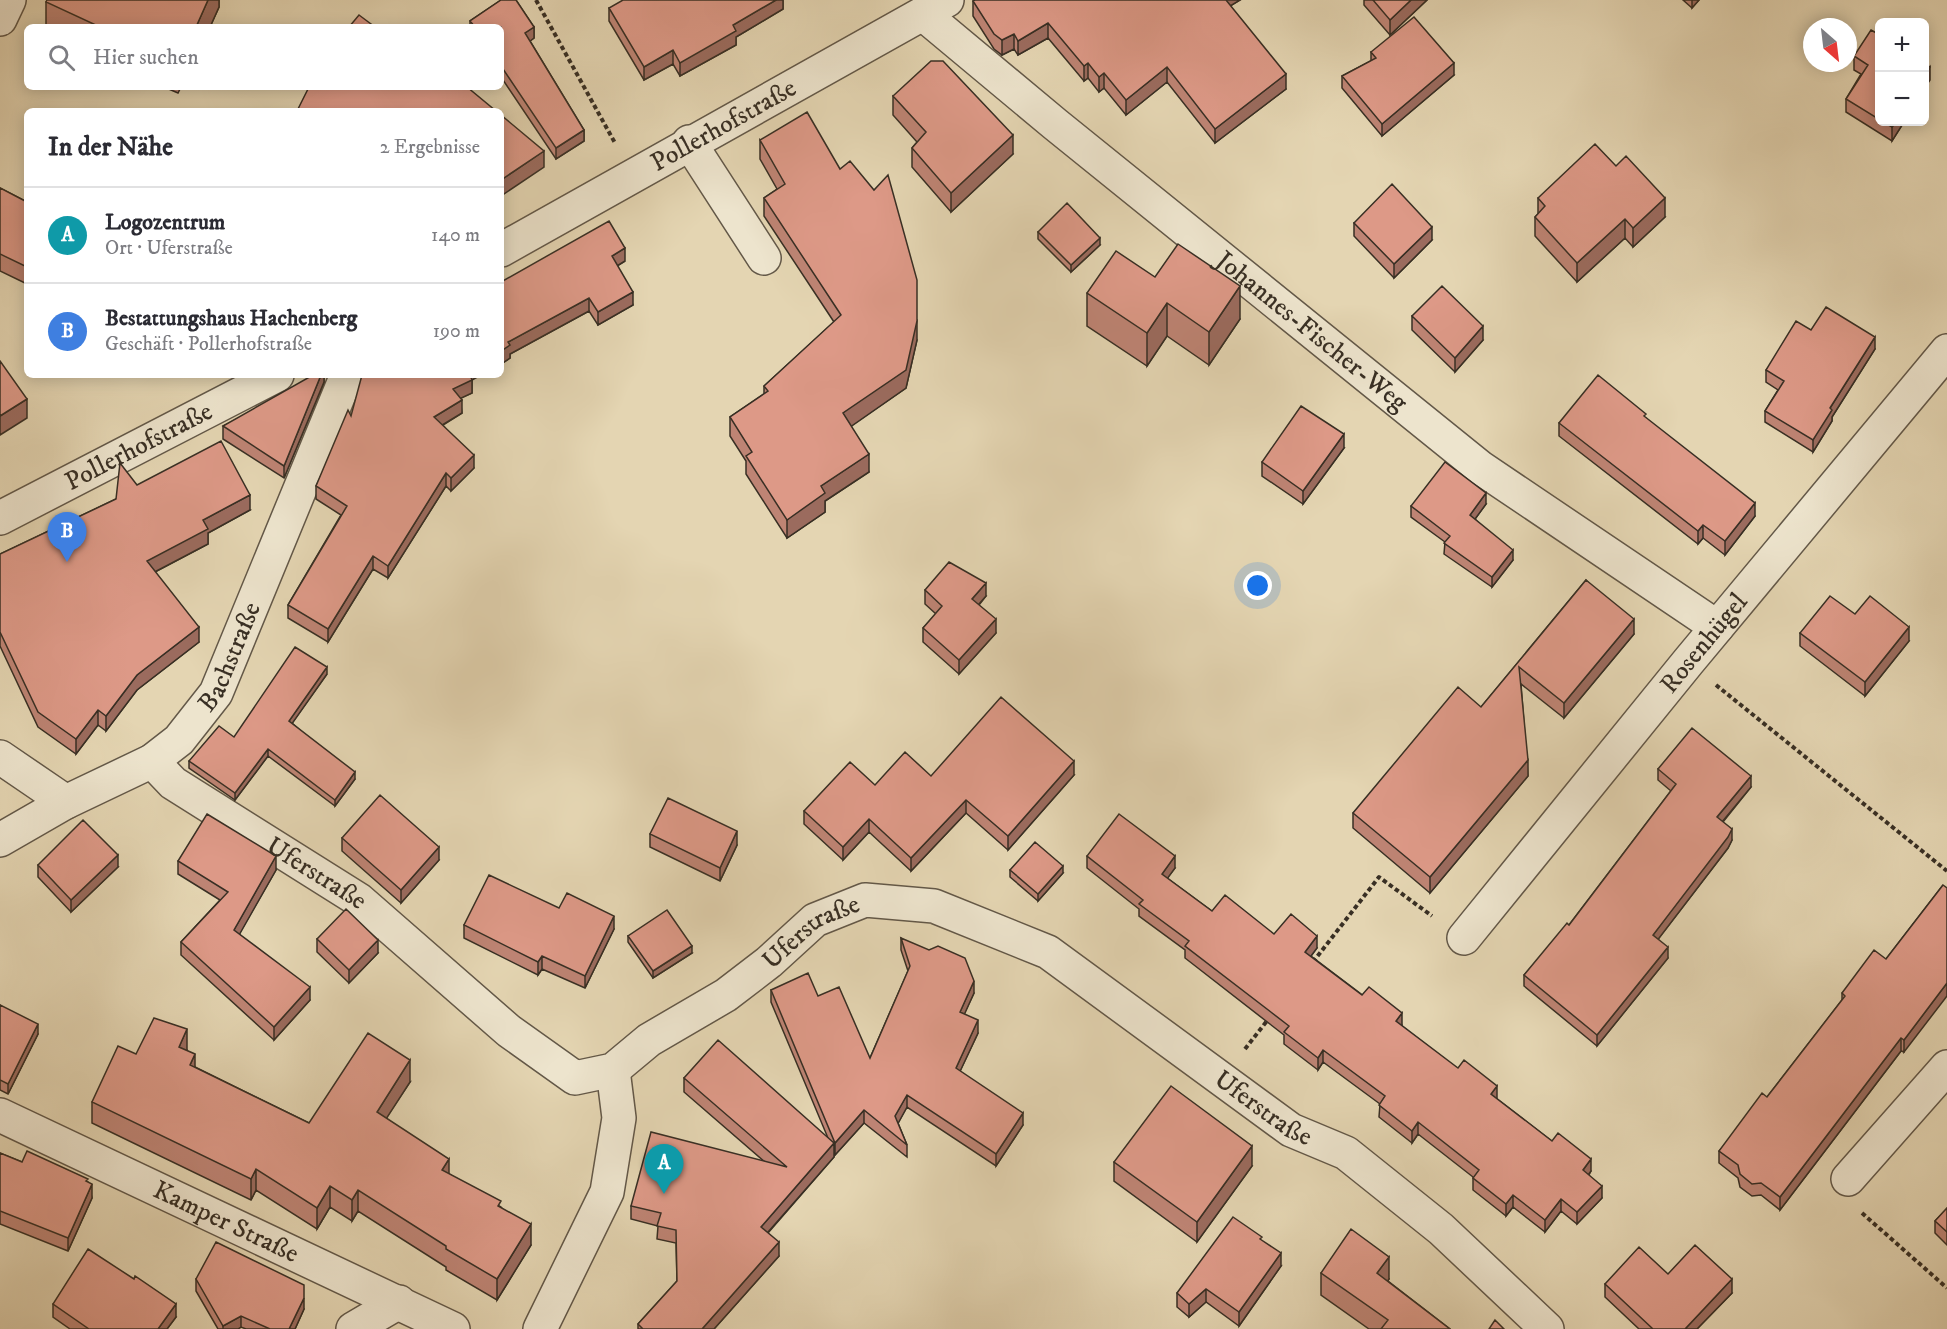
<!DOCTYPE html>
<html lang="de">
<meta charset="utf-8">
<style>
:root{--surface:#fff;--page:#f7f7f7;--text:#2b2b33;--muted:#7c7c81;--line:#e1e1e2;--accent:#b45309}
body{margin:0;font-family:"IM FELL DW Pica",serif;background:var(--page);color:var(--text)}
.controls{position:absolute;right:18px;top:18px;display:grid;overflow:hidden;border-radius:9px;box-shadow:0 3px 15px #0003}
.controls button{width:54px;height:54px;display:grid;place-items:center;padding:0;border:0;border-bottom:2px solid var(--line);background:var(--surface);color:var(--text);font:30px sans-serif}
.compass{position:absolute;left:1803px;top:18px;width:54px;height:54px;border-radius:50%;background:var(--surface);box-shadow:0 3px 15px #0003;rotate:152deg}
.you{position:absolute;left:1258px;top:586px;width:21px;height:21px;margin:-15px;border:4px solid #fff;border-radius:50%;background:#1a73e8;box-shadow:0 0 0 9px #1a73e833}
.badge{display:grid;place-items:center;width:39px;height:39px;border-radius:50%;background:var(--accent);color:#fff;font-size:20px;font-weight:700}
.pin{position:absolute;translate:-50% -50px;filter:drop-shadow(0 2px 3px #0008)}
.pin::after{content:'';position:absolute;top:32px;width:21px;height:18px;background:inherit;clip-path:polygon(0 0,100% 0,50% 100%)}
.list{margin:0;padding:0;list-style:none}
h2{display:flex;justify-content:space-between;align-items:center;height:78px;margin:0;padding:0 24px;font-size:26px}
h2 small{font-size:20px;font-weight:400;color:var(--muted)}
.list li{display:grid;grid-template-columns:39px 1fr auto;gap:18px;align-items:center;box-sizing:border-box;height:96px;padding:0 24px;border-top:2px solid var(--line)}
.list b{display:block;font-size:22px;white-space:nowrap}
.list p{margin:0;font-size:20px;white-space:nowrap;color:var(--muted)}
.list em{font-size:20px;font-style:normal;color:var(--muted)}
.icon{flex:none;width:33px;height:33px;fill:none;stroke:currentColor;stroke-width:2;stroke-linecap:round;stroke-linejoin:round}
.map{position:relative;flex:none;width:1947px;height:1329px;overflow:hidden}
.search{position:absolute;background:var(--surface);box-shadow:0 3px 15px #0003;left:24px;top:24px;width:480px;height:66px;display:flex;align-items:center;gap:15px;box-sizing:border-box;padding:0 21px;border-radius:9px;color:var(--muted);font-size:22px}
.panel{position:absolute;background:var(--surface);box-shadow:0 3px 15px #0003;left:24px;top:108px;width:480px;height:270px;border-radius:9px}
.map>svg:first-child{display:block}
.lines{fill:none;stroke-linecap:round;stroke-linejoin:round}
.minor-casing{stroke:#635848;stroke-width:36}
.path{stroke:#382f24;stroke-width:4;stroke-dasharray:4.5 3;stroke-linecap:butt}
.minor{stroke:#ede4cd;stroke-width:33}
.wall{fill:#be8474;stroke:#382f24;stroke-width:1.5}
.shaded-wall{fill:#9b6b5e;stroke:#382f24;stroke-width:1.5}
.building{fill:#dd9987;stroke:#382f24;stroke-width:1.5}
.labels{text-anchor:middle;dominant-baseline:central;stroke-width:5;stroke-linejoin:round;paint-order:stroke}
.street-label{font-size:26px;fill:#382f24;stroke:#ede4cd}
</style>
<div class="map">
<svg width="1947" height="1329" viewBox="0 0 1947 1329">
<rect width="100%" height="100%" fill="#e4d5b2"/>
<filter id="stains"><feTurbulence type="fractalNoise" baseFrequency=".00333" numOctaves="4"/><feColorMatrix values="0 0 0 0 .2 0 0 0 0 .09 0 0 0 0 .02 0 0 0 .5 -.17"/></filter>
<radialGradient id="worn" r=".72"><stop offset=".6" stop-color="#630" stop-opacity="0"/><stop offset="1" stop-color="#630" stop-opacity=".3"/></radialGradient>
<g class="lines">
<defs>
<g id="minor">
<path id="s1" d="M923,14L1055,124L1481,468L1717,627"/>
<path d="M0,19L9,0"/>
<path d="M689,142L764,258"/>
<path id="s2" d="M501,250L947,0"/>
<path id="s3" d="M0,518L277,375"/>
<path d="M0,757L66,802"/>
<path id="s4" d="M152,761L173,783L359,900L509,1031L575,1078L613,1070L649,1040L726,995L769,962L815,920L865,900L934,906L1048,952L1291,1130L1346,1153L1441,1229L1547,1329"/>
<path id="s5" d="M0,840L66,802L152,761L179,740L216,693L347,375"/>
<path id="s6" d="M1464,938L1688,662L1947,351"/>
<path id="s7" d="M0,1115L453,1329"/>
<path d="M1848,1179L1947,1067"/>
<path d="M353,1329L399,1302"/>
<path d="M540,1329L607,1192L619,1118L613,1070"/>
</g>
</defs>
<!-- minor casing -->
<use href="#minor" class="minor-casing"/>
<!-- path -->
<path class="path" d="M536,0L615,143
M1716,685L1947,871
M1313,962L1379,877L1432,916
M1245,1049L1270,1017
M1862,1213L1947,1288"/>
<!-- minor -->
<use href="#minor" class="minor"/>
</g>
<!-- wall -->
<path class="wall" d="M219,0V7L210,27H46V2Z
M501,0H516L534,27V38L530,41L584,130V141L556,159L501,77V27H470V21Z
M783,0V9L736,37V45L680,76L673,64L644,80L609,21V8Z
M975,0H1240L1230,6L1286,89L1215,143L1167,82L1126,115L1104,88L1099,92L1088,78L1084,81L1048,38L1018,55L1014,49L1002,55L994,49L973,16V1Z
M1364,0H1427L1390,35L1364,5Z
M1683,0H1699L1692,8Z
M1880,35V122H1904L1892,141L1846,112V99L1861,74L1854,70V56Z
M1371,52L1454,75L1382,136L1342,88V76L1371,61Z
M164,87H181L178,93Z
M893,96L1013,154L951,212L912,167V148L917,142L893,115Z
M760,140L917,340L906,388L851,426L869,472L825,501V512L787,538L746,474V461L730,436V417L764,394V386L834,322L764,216V198L777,189L760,159Z
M0,188L27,202V284L0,271Z
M1538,198L1665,217L1633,247L1625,238L1577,282L1535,236V217L1538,214Z
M1354,223L1432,240L1394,278L1354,236Z
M1038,232L1100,245L1071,272L1038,239Z
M625,261L617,266L633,305L598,325L589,311L510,354V358L501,364V282Z
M1155,277L1240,319L1209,365L1167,336L1147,366L1087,326V293Z
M1412,316L1483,340L1455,372L1412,330Z
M1811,330L1875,349L1832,417V421L1813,452L1765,422V411L1778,390L1766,382V370Z
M324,375V382L284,478L223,439V426Z
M472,380V393L460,398L462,413L443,425L474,468L451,491L446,486L388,578L373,569L328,642L288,618V605L341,515L316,499V486L351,416Z
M1646,418L1755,516L1725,555L1703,538L1698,544L1559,436V423Z
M1344,448L1303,504L1262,476V462Z
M137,485L250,510L208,533V544L155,572L199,642L137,690L106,731L98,725L76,754L38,727L0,646V554L116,499Z
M1486,504L1475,519L1513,560L1492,587L1444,554L1445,542L1411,517V506Z
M1586,580L1634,634L1564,718L1521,684L1528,776L1430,893L1353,828V813L1481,707Z
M925,590L986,596L979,605L996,633L959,674L923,642V628L936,614L925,604Z
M1800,633L1909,641L1865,696L1800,646Z
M327,674L292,723L355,779L335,806L268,756L235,800L189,768V761L234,737Z
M1658,769L1751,787L1723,822L1732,840L1728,848L1658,939L1668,958L1597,1046L1524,986V975L1569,925L1671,791L1658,780Z
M1074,775L1008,850L966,813L911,871L869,832L843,860L804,824V811L875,785L931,776Z
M650,834L737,845L720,881L650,847Z
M342,838L439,860L401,903L342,851Z
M1087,856L1175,868L1167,878L1212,911L1274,934L1317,948L1311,956L1402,1025V1026L1591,1171L1589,1175L1602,1198L1577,1224L1561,1211L1545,1232L1513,1207L1506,1216L1473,1190V1177L1418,1134L1412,1143L1379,1117L1380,1104L1323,1062L1318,1070L1284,1044V1035L1185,958V950L1139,916V909L1087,868Z
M178,861L276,870L239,934L310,1000L274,1040L181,955V942L220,900L178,874Z
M38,865L118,867L71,912L38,877Z
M1010,870L1063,873L1038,901L1010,877Z
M1943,885L1904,1052L1901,1051L1780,1210L1761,1195L1752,1196L1740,1187L1738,1178L1719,1163V1151L1767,1097L1842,1000V993L1886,959Z
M559,908L614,929L585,988L542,969L538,975L464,938V925Z
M628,936L692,953L653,978L628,942Z
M901,938L974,993L964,1014L978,1033L960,1071L1023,1125L996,1166L907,1107L898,1123L907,1145V1157L864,1123L835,1155L834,1151V1157L768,1233L779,1256L714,1329H638V1324L677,1281L676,1243L657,1239L658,1226L631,1219V1206L765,1162L684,1092V1078L828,1138L771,1002V990L818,996L870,1058L908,971L901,950Z
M317,939L378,953L349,983L317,952Z
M0,1005L38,1034L8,1094L0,1090Z
M187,1050L195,1067L309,1123L410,1082L386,1118L449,1174L501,1207L531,1245L497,1300L446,1270V1267L358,1211L352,1221L330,1207L317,1229L256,1190L251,1200L92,1123V1102L136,1054Z
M0,1153L22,1162L88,1182L92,1198L68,1251L0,1224Z
M1114,1162L1252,1166L1197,1242L1114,1181Z
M1947,1208V1245L1935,1233V1221Z
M1281,1266L1239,1326L1206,1302L1189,1317L1177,1307V1293Z
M1321,1273L1389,1279L1388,1281L1450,1329H1369L1321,1295Z
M1668,1274L1732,1293L1697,1329H1639L1605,1297V1284Z
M196,1279L304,1309L295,1329H246L241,1327L238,1329H218L196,1291Z
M53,1304L176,1317L167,1329H70L53,1317Z"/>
<!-- shaded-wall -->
<path class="shaded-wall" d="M208,0H219V7L210,27H196Z
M776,0H783V9L736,37V45L680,76V63L733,25Z
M1222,0H1240L1222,11Z
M1411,0H1427L1390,35V20Z
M1692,0H1699L1692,8Z
M1048,23V38L1018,55V41Z
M534,27V38L525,45V33Z
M1014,34V49L1002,55V40Z
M673,50V64L644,80V67Z
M1088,63V78L1084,81V66Z
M1454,63V75L1382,136V124Z
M1167,67V82L1126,115V100Z
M1930,67V80L1924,89V76Z
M1104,73V88L1099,92V77Z
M1286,74V89L1215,143V129Z
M1896,122H1904L1892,141V127Z
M584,130V141L556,159V148Z
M1013,135V154L951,212V193Z
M544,151V167L501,196V180Z
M1665,198V217L1633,247V228Z
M1625,219V238L1577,282V263Z
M1432,227V240L1394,278V264Z
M1100,238V245L1071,272V265Z
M625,248V261L612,269V256Z
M1240,286V319L1209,365V332Z
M633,292V305L598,325V312Z
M589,298V311L510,354V358L501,364V351L508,342Z
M1167,303V336L1147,366V333Z
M917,321V340L906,388L843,432V413Z
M1483,326V340L1455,372V358Z
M1875,337V349L1832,417V421L1813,452V440L1830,408Z
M321,375H324V382L284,478V466Z
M467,375H481L472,380V393L453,402V389Z
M27,399V418L0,435V416Z
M462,400V413L434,430V417Z
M1344,434V448L1303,504V491Z
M869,454V472L825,501V512L787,538V520L821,486Z
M474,455V468L451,491V478Z
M446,473V486L388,578V566Z
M1486,493V504L1470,526V515Z
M250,495V510L208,533V544L147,576V561L203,520Z
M1755,503V516L1725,555V541Z
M1703,525V538L1698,544V531Z
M1513,550V560L1492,587V577Z
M373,556V569L328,642V629Z
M986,583V596L972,612V599Z
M996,619V633L959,674V660Z
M1634,619V634L1564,718V703Z
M199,627V642L137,690L106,731V716L137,675Z
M1909,627V641L1865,696V682Z
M327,667V674L289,728V721Z
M98,710V725L76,754V739Z
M268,749V756L235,800V793Z
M1528,760V776L1430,893V877Z
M1074,761V775L1008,850V836Z
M355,772V779L335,806V800Z
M1751,776V787L1717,828V817Z
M966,800V813L911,871V858Z
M869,819V832L843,860V847Z
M1732,829V840L1728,848L1653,946V935Z
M737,831V845L720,881V868Z
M439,847V860L401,903V890Z
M118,855V867L71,912V900Z
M276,856V870L234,944V930Z
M1175,856V868L1162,886V874Z
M1063,866V873L1038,901V894Z
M614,916V929L585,988V976Z
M1317,936V948L1305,964V952Z
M378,940V953L349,983V970Z
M692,946V953L653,978V971Z
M1668,947V958L1597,1046V1035Z
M542,956V969L538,975V962Z
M974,981V993L960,1024V1012Z
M1947,983V996L1904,1052V1040Z
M310,987V1000L274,1040V1027Z
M1402,1013V1025L1396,1033V1021Z
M978,1020V1033L956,1080V1068Z
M38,1024V1034L8,1094V1084Z
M187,1029V1050L179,1068V1047Z
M1901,1038V1051L1780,1210V1197Z
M1323,1050V1062L1318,1070V1058Z
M195,1054V1075L190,1065Z
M410,1060V1082L377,1133V1112Z
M1497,1086V1098L1491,1106V1094Z
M907,1095V1107L895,1129V1116Z
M864,1110V1123L835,1155V1143Z
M1023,1113V1125L996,1166V1154Z
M1418,1122V1134L1412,1143V1131Z
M834,1143V1157L761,1240V1227Z
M1252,1146V1166L1197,1242V1222Z
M449,1159V1180L442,1170Z
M1591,1159V1171L1583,1182V1170Z
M256,1169V1190L251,1200V1179Z
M92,1184V1198L68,1251V1238Z
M330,1186V1207L317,1229V1208Z
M1602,1186V1198L1577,1224V1212Z
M358,1190V1211L352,1221V1200Z
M1513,1195V1207L1506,1216V1204Z
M1561,1199V1211L1545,1232V1220Z
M531,1224V1245L497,1300V1279Z
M779,1242V1256L714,1329H702Z
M1281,1253V1266L1239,1326V1312Z
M1389,1257V1279L1377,1296V1273Z
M1732,1279V1293L1697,1329H1685Z
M1206,1289V1302L1189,1317V1304Z
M304,1298V1309L295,1329H289Z
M176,1304V1317L167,1329H158Z
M241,1316V1327L238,1329H223V1326Z"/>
<!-- building -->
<path class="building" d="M47,0H208L196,27H100L46,2Z
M501,0H516L534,27L525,33L584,130L556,148L501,66V27H475L470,21Z
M623,0H776L733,25L736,31L680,63L673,50L644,67L609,8Z
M975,0H1226L1286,74L1215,129L1167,67L1126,100L1104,73L1099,77L1088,63L1084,66L1048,23L1018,41L1014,34L1002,40L994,34L973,1Z
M1373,0H1411L1390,20Z
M359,15L375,27H349Z
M1414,17L1454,63L1382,124L1342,76L1376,58L1371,52Z
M1871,30L1880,35V120L1846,99L1868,65L1854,56Z
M931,61H943L1013,135L951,193L912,148L926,132L893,96Z
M1924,63L1930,67L1924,76Z
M309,87H467L496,111H297Z
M807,112L840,169L850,161L874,190L888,175L917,280V321L906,370L843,413L869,454L821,486L825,493L787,520L746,456L752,452L730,417L768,391L764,386L841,315L764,198L785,184L760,140Z
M501,115L544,151L501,180Z
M1883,122H1896L1892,127Z
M1595,144L1616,166L1626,156L1665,198L1633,228L1625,219L1577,263L1535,217L1545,206L1538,198Z
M1392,184L1432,227L1394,264L1354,223Z
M0,188L27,202V267L0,254Z
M1067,203L1100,238L1071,265L1038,232Z
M609,221L625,248L612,256L633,292L598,312L589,298L508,342L510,345L501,351V282Z
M1178,244L1240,286L1209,332L1167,303L1147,333L1087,293L1116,251L1155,277Z
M1442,286L1483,326L1455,358L1412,316Z
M1826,307L1875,337L1830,408L1832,410L1813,440L1765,411L1784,381L1766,370L1796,321L1811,330Z
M0,361L27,399L0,416Z
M313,375H321L284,466L223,426Z
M362,375H470L472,380L453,389L462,400L434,417L474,455L451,478L446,473L388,566L373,556L328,629L288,605L347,506L316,486L348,410L351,416Z
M1598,375L1646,414L1644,416L1755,503L1725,541L1703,525L1698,531L1559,423Z
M1301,406L1344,434L1303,491L1262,462Z
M221,441L250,495L203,520L208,529L147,561L199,627L137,675L106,716L98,710L76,739L38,712L0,632V554L116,499L120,463L137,485Z
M1445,462L1486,493L1470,515L1513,550L1492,577L1444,543L1450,536L1411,506Z
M949,562L986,583L972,599L996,619L959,660L923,628L942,606L925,590Z
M1586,580L1634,619L1564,703L1519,667L1528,760L1430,877L1353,813L1458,687L1481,707Z
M1830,596L1855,614L1870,596L1909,627L1865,682L1800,633Z
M295,647L327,667L289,721L355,772L335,800L268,749L235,793L189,761L219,726L234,737Z
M1001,697L1074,761L1008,836L966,800L911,858L869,819L843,847L804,811L850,762L875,785L905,752L931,776Z
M1692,728L1751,776L1717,817L1732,829L1728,837L1653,935L1668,947L1597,1035L1524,975L1567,923L1569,925L1676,784L1658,769Z
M380,795L439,847L401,890L342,838Z
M668,798L737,831L720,868L650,834Z
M207,814L276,856L234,930L310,987L274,1027L181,942L228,892L178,861Z
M1119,814L1175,856L1162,874L1212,911L1225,895L1274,934L1291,914L1317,936L1305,952L1362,995L1369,987L1402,1013L1396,1021L1458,1068L1464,1060L1497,1086L1491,1094L1552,1141L1558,1133L1591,1159L1583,1170L1602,1186L1577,1212L1561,1199L1545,1220L1513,1195L1506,1204L1473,1178L1479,1170L1418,1122L1412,1131L1379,1105L1385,1096L1323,1050L1318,1058L1284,1032L1289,1026L1185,946L1189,941L1139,904L1143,900L1087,856Z
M83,820L118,855L71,900L38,865Z
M1035,842L1063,866L1038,894L1010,870Z
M489,875L559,908L567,893L614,916L585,976L542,956L538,962L464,925Z
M1943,885L1947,888V983L1904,1040L1901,1038L1780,1197L1761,1183L1752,1184L1740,1174L1738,1165L1719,1151L1762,1093L1767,1097L1845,996L1842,993L1874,950L1886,959Z
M346,909L378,940L349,970L317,939Z
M667,910L692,946L653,971L628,936Z
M901,938L929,950L938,946L965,958L974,981L960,1012L978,1020L956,1068L1023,1113L996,1154L907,1095L895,1116L907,1145L864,1110L835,1143L771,990L808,973L818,996L839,987L870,1058L910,966Z
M0,1005L38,1024L8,1084L0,1080Z
M154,1018L187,1029L179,1047L195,1054L190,1065L309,1123L368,1033L410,1060L377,1112L449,1159L442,1170L501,1201L498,1206L531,1224L497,1279L446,1249V1246L358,1190L352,1200L330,1186L317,1208L256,1169L251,1179L92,1102L118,1046L136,1054Z
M718,1040L834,1143L761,1227L779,1242L702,1329H643L638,1324L677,1281L676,1230L657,1226L661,1213L631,1206L651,1132L787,1167L684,1078Z
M1171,1086L1252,1146L1197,1222L1114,1162Z
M27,1151L88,1179L86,1181L92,1184L68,1238L0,1211V1153L22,1162Z
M1947,1208V1232L1935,1221Z
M1233,1217L1262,1237L1260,1239L1281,1253L1239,1312L1206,1289L1189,1304L1177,1293Z
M1351,1229L1389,1257L1377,1273L1450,1329H1381L1388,1320L1321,1273Z
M216,1242L304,1285V1298L289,1329H270L241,1316L223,1326L196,1279Z
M1695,1245L1732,1279L1685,1329H1653L1605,1284L1639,1247L1668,1274Z
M88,1249L134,1279L135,1276L176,1304L158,1329H89L53,1304Z
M1495,1320L1504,1329H1489Z"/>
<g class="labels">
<!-- street labels -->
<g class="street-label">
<text stroke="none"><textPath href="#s2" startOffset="255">Pollerhofstraße</textPath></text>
<text stroke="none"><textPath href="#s1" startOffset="502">Johannes-Fischer-Weg</textPath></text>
<text stroke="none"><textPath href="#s3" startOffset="156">Pollerhofstraße</textPath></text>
<text stroke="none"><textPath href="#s6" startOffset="380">Rosenhügel</textPath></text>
<text stroke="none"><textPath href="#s5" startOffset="304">Bachstraße</textPath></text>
<text stroke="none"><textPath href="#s4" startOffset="200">Uferstraße</textPath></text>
<text stroke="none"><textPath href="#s4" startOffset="812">Uferstraße</textPath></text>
<text stroke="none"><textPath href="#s4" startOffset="1334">Uferstraße</textPath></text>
<text stroke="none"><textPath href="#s7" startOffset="250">Kamper Straße</textPath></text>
</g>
</g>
<rect width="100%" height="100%" filter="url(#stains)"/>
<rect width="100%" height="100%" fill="url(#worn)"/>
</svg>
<div class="controls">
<button>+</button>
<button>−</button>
</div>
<svg class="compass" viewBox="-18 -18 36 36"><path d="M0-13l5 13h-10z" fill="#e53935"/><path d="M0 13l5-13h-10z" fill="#7c7c81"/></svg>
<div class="you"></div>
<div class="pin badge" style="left:664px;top:1194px;background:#0f9aa8">A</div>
<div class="pin badge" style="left:67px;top:562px;background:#3f7fe0">B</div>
<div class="search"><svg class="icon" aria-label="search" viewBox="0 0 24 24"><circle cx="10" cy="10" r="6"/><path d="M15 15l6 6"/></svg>Hier suchen</div>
<section class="panel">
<h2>In der Nähe<small>2 Ergebnisse</small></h2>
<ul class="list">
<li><span class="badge" style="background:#0f9aa8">A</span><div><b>Logozentrum</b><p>Ort · Uferstraße</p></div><em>140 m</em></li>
<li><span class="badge" style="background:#3f7fe0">B</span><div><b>Bestattungshaus Hachenberg</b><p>Geschäft · Pollerhofstraße</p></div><em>190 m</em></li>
</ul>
</section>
</div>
